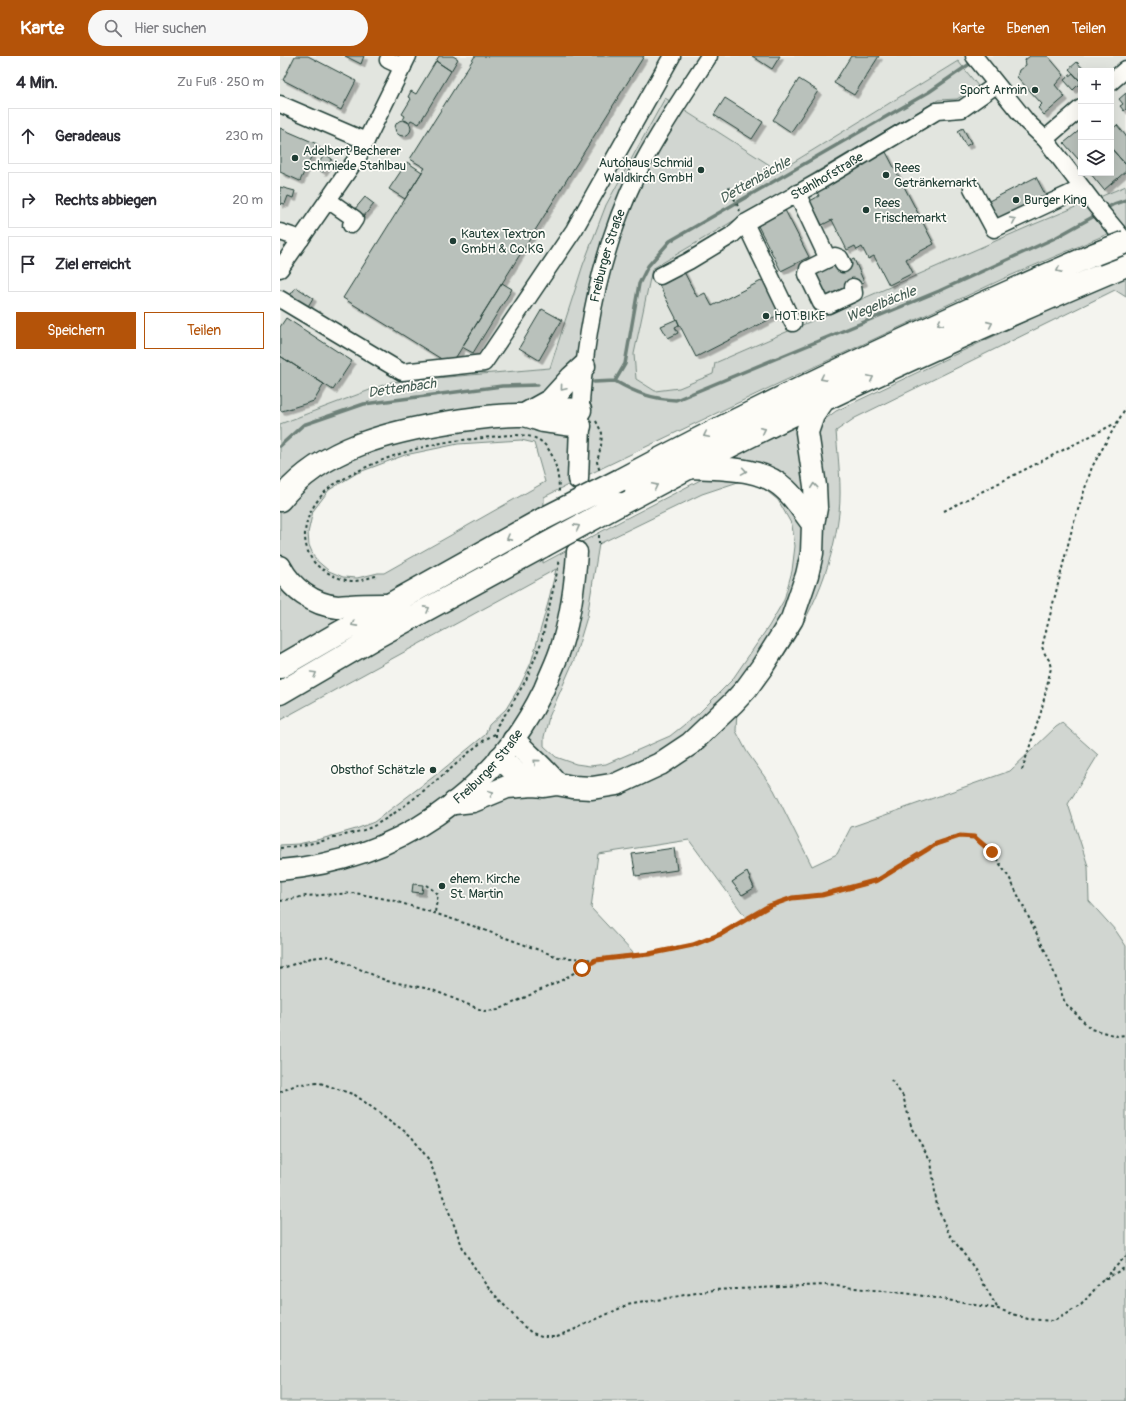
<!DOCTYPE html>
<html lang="de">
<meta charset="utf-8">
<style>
:root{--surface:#fff;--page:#f7f7f7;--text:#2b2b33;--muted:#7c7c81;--line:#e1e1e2;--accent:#b45309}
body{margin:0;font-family:Pangolin,sans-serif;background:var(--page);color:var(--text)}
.controls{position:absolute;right:12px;top:12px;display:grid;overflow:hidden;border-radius:0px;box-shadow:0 4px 16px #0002}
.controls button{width:36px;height:36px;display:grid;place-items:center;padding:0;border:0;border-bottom:1px solid var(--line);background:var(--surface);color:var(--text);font:20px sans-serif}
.stop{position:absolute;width:12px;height:12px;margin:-9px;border:3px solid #b45309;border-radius:50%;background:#fff}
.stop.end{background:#b45309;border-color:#fff;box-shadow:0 1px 4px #0008}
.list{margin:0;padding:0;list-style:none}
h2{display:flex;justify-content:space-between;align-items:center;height:52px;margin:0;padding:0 16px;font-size:17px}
h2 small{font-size:13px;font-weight:400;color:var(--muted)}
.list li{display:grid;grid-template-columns:26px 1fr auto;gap:12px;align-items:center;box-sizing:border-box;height:56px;margin:0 8px 8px;padding:0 8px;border:1px solid var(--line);border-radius:0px}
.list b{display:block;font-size:15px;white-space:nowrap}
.list em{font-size:13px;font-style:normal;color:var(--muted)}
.actions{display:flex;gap:8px;padding:12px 16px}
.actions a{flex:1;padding:9px 0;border:1px solid var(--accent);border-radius:0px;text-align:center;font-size:14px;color:var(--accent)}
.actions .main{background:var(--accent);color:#fff}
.icon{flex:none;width:22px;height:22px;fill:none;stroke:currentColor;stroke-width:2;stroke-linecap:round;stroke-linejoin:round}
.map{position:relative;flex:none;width:846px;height:1345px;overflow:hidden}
header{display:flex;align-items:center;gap:24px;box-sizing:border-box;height:56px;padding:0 20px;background:var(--accent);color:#fff}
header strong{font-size:19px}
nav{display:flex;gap:22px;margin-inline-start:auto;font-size:14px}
.search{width:280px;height:36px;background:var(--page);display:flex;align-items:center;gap:10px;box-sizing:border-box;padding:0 14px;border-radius:22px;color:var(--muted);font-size:15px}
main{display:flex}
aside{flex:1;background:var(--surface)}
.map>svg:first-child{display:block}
.built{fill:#e2e5df;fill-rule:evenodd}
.green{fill:#d1d6d1;stroke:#788a82;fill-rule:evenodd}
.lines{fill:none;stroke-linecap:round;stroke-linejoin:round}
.stream{stroke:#6e8179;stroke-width:3.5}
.building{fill:#b9c1bb;stroke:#1f3d34;filter:url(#shadow)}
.minor-casing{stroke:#1f3d34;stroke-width:19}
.major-casing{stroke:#1f3d34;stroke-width:23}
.highway-casing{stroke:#1f3d34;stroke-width:25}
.path{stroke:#1f3d34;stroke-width:2;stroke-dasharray:3 3;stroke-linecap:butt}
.minor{stroke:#fdfcf7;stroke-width:16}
.major{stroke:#fdfcf7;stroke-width:20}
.highway{stroke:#fdfcf7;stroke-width:22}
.highway-bridge-casing{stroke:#1f3d34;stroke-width:25;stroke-linecap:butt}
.highway-bridge{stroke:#fdfcf7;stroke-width:22}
.oneway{stroke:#8e9c96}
.route{stroke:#b45309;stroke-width:5}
.poi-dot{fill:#1f3d34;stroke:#fdfcf7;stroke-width:1.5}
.labels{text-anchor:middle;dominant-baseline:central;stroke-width:3.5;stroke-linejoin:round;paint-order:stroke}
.poi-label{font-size:13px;fill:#1f3d34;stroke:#fdfcf7;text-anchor:start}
.street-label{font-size:13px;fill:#1f3d34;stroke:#fdfcf7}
.water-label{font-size:14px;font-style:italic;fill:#475f56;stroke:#fdfcf7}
</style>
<header>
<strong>Karte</strong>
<div class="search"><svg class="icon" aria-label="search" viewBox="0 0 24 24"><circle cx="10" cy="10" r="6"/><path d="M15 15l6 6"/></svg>Hier suchen</div>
<nav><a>Karte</a><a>Ebenen</a><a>Teilen</a></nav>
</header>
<main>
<aside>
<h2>4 Min.<small>Zu Fuß · 250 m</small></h2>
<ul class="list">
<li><svg class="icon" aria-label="ahead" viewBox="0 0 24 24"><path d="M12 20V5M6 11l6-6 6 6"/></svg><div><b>Geradeaus</b></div><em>230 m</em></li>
<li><svg class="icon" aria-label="right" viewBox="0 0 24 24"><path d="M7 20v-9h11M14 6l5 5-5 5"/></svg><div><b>Rechts abbiegen</b></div><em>20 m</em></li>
<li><svg class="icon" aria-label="arrive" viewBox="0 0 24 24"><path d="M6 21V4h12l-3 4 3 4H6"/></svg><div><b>Ziel erreicht</b></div></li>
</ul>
<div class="actions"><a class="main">Speichern</a><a>Teilen</a></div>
</aside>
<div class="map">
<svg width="846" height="1345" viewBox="0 0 846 1345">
<defs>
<filter id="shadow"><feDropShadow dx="3.5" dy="3.5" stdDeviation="0" flood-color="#0004"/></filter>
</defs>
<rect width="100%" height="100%" fill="#f4f4ef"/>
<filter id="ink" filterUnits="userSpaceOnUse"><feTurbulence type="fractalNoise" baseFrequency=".025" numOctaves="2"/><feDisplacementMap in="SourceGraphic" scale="8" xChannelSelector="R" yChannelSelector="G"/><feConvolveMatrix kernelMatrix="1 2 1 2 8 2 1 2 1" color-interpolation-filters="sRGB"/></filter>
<g filter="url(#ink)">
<!-- built -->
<path class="built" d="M0,0H846V130L750,170L435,307L434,318L399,332L375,335L356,323L354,298L372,213L658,44L677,43L678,5L499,115L385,42L326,149L303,209L270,312L111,326L0,368ZM801,15H831V117H801Z"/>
<!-- green -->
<path class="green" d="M678,5L698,30L677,43L658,44L372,213L354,298L356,323L375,335L399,332L433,318L435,307L750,170L846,130V170L725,222L489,332L324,411L264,441L263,507L341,465L428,420L447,404L519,368L544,364L556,355L828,226L846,219V241L835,234L575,362L556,375C558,402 562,431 559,457C552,516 528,566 494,613C488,621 482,630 476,638C470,643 463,648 457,654L456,675L467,696L494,734L532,810L557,798L571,771L730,715L776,671L782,667L818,699L788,748L808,810L809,845L836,875L846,890V1345H0V789L18,788L41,783L76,773L94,766L161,715L205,679L209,669L226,653L240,630L251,607L268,547L276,513L0,664V368L111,326L270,312L303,209L326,149L385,42L499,115ZM241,384L254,387L265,426L104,517H98L77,522L63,521L49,515L35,503L29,489L28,477L33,455L49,434L77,417L125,399L178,388ZM458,426L470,427L483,432L498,444L512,469L515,490L512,515L504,544L489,570L452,624L419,657L390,680L326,708L310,710L296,708L276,701L264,690V681L269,661L294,604L307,561L319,488L422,438ZM409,784L467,863C458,868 451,873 442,877C416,891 384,897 355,899L311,852L318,798ZM467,816L474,831L463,839L452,826Z"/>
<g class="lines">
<!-- stream -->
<path class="stream" d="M825,153L834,148L846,144
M335,325C356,337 372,343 396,344L659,235L775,182L818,158
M335,325L345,308L359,228L368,210L390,185L649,36L694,5
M314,326L335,325
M0,390L23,369L84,348L222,330L258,329"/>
</g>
<!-- building -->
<path class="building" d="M15,0H28L76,25L61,54L3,24Z
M65,0H84L81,8Z
M159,0H173L178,3L171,15L156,5Z
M195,0H364L171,309L63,242L142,116L145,112L130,103Z
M472,0H500L492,13Z
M571,0H599L574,39L554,27Z
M750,0H768L784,19L775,29L785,41L764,59L758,52L762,48L737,21L739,14L746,9L745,4Z
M156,5L171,15L139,68L131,64L129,67L123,64L125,60L122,58L131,43L128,41L131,35L136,38Z
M797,6L805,15H801V22L799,24L789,13Z
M793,17L801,26L793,34L784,24Z
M519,23L538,35L511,76L493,64Z
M846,37V53L844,55L840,50L843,48L839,43Z
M445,42L483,66L472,83L434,59Z
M115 72a8 8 0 1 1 16 0a8 8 0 1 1-16 0Z
M837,69L846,80V109L831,92V74Z
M0,72L37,88L20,125L0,116Z
M683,72L691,87L686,90L678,75Z
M801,73V100L798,103L784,87Z
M831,92L846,109V115L824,134L810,117H831Z
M606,96L654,188L626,203L633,217L609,229L594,200L588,203L582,191L577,194L575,190L567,194L552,164L542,169L530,145L539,140L535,132Z
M45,98L52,103L43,116L36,111Z
M127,106L142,116L125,143L109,133Z
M756,121L766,140L719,169L707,146Z
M0,131L15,135L13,142L8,140L5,148L1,147L0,149Z
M85,141L94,148L83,161L74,154Z
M505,154L529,201L501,215L477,168Z
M574,203L584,226L545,244L531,214L551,205L554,211Z
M403,214L417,241L425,237L432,250L487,222L504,256L416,301L378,227Z
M222,227L232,233L193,297L182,291Z
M16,231L33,242L27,252L9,241Z
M262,253L282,264L259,304L239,292Z
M6,262L72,305L53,334L0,300V271Z
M397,263L399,269L395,271L398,277L388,282L381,270Z
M0,300L44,328L34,345L2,355L0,354Z
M394,792L397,814L356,820L352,798Z
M467,816L474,832L462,839L452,826Z
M133,828L143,829L142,837L132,836Z"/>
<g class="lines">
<defs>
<g id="minor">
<path d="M694,0L747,66L765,83L816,150L846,186"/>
<path d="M108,4L123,11"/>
<path d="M831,26L846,13"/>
<path d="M0,48L86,85"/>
<path d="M765,83L801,52"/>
<path d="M692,132L714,173L802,132"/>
<path d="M517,137L548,203L528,213L527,218L541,247L548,249L574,237L573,231"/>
<path d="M48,144L75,163L71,169"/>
<path d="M465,167L513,267"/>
<path d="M0,176L21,183"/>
<path d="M548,203L555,200L560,202L563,208"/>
<path d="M0,213L79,99L128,0"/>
<path id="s1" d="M380,220L409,205L452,179L465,167L540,125L657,55L682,53L716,29"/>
<path d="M0,243L122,316L204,307L294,174L392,0"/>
<path id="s2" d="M300,364C304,278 321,191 359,114C378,76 406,36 429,0"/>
</g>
<g id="major">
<path d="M298,423L300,370"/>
<path id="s3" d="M0,814C117,804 213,738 264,633C270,618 278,603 282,588C291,558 295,527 297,496"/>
</g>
<path id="highway" d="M263,352L300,354
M244,359L271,344L292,321L304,310
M411,411C443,413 481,410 506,434C517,444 524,457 533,468
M340,424C495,341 654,268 815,198
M0,444C42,391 112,375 176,365C198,362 221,358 243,359C250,360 257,363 263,365C275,367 288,368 300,370
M340,448C385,425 429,400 474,378C596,317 721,262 846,209
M0,511C11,532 33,549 58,551C62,551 66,550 70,550C82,549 93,549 105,549
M0,611L57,578L263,463
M0,637L96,581L263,490
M234,684C248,699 264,712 277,728
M220,702L236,717L253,729
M174,747L193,745L227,731L253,729L264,730L277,728L293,731L312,732L337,728L380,708L410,688L453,647L466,633L482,611L512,563L527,519L532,497L533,468L536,452L535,430L527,376L533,359L543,345"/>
</defs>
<!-- minor casing -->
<use href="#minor" class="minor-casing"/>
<!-- major casing -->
<use href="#major" class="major-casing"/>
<!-- highway casing -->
<use href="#highway" class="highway-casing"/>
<!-- path -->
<path class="path" d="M449,131L460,155
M316,365L322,377L321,390L317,406L320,416
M664,455L834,368
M319,488V478
M96,520C91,521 86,523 81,524C67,528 50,519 39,511C30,504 26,493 25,482C24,464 34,446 47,434C51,430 57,427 62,424C95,404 135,391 173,385C183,384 193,383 203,382C218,380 243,376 257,383C275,392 279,419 279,436
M216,681V671L229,653L246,624L261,587L280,503
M742,714L761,656L771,612L769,604L765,598L762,591L793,469L812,411L846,351
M0,792C23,790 44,785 65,779C76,776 88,774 97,768C120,755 142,736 163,719C180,706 195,688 215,678
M146,829L158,838L155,856
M0,845L26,840L75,837L111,844L154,857L193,870L278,901L316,904L332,902L369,898L413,889L441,878L489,850L512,842L542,839L598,824L656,788L679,780L694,781L712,796L730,823L769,903L785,947L811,973L837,980L846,979
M0,913L31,902L50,900L107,925L150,933L204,955L218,954L282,924L316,904
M611,1024L623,1040L632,1073L651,1105L657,1151L669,1178L695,1213L718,1253
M0,1036L18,1028L40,1027L75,1039L131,1080L149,1104L184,1195L206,1229L242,1269L252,1277L262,1280H277L291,1275L347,1249L434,1234L546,1229L632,1238L718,1253L748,1263L774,1265L801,1249L822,1225L846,1211
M824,1223L846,1200"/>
<!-- minor -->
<use href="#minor" class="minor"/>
<!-- major -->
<use href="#major" class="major"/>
<!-- highway -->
<use href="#highway" class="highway"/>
<defs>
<path id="highway-bridge" d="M815,198L846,186
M263,463L340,424
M263,490L340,448"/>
</defs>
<!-- highway-bridge casing -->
<use href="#highway-bridge" class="highway-bridge-casing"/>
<!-- highway-bridge -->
<use href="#highway-bridge" class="highway-bridge"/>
</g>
<!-- one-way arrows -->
<defs><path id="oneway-chevron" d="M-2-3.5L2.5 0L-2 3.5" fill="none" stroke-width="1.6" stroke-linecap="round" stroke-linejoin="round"/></defs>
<g class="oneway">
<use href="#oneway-chevron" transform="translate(733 164) rotate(-26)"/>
<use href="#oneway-chevron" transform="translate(779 214) rotate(156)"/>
<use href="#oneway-chevron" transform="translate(660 267) rotate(155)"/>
<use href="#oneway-chevron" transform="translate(710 268) rotate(-24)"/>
<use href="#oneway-chevron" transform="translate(543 322) rotate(154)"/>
<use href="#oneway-chevron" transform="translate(591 322) rotate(-25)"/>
<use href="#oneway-chevron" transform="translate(283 332) rotate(130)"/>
<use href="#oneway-chevron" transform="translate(483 374) rotate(-26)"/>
<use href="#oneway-chevron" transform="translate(426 379) rotate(154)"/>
<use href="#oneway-chevron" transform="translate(464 415) rotate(9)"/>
<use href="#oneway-chevron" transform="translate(375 430) rotate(-27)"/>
<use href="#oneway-chevron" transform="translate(534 430) rotate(-96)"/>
<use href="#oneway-chevron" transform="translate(297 471) rotate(-28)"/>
<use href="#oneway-chevron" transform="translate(229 482) rotate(151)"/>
<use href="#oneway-chevron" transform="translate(147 553) rotate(-29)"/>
<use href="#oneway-chevron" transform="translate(74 568) rotate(151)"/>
<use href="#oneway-chevron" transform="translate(34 618) rotate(-30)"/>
<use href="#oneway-chevron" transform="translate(256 706) rotate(-139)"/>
<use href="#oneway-chevron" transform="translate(211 737) rotate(-22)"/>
</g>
</g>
<g class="lines" filter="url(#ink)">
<!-- route -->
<path class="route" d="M302,912L316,904L369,898L413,889L441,878L489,850L512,842L542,839L598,824L656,788L680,780L694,781L712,796"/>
</g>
<!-- markers -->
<g class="poi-dot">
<circle cx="755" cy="34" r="4"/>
<circle cx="15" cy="102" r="4"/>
<circle cx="421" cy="114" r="4"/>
<circle cx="606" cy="119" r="4"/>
<circle cx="736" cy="144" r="4"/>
<circle cx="586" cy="154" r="4"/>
<circle cx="173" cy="185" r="4"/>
<circle cx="486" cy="260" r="4"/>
<circle cx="153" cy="714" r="4"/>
<circle cx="162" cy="830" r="4"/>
</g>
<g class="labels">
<!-- poi labels -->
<g class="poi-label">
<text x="747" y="34" text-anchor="end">Sport Armin</text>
<text x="23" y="95">Adelbert Becherer<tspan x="23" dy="15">Schmiede Stahlbau</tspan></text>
<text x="413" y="107" text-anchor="end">Autohaus Schmid<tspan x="413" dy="15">Waldkirch GmbH</tspan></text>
<text x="614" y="112">Rees<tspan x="614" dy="15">Getränkemarkt</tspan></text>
<text x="744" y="144">Burger King</text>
<text x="594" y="147">Rees<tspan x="594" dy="15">Frischemarkt</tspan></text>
<text x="181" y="178">Kautex Textron<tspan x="181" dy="15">GmbH &amp; Co.KG</tspan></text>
<text x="494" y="260">HOT.BIKE</text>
<text x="145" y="714" text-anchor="end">Obsthof Schätzle</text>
<text x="170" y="823">ehem. Kirche<tspan x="170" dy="15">St. Martin</tspan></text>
</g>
<!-- street labels -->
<g class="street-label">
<text stroke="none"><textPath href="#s1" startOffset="195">Stahlhofstraße</textPath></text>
<text stroke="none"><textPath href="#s2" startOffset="167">Freiburger Straße</textPath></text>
<text stroke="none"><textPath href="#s3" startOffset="239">Freiburger Straße</textPath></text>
</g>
<!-- water labels -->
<g class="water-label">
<text transform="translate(475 124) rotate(-30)">Dettenbächle</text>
<text transform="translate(601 248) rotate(-22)">Wegelbächle</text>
<text transform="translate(122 332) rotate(-8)">Dettenbach</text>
</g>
</g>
</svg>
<div class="controls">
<button>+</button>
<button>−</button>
<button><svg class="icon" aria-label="layers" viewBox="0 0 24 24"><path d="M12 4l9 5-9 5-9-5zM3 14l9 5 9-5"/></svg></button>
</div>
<div class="stop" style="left:302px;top:912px"></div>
<div class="stop end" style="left:712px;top:796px"></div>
</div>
</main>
